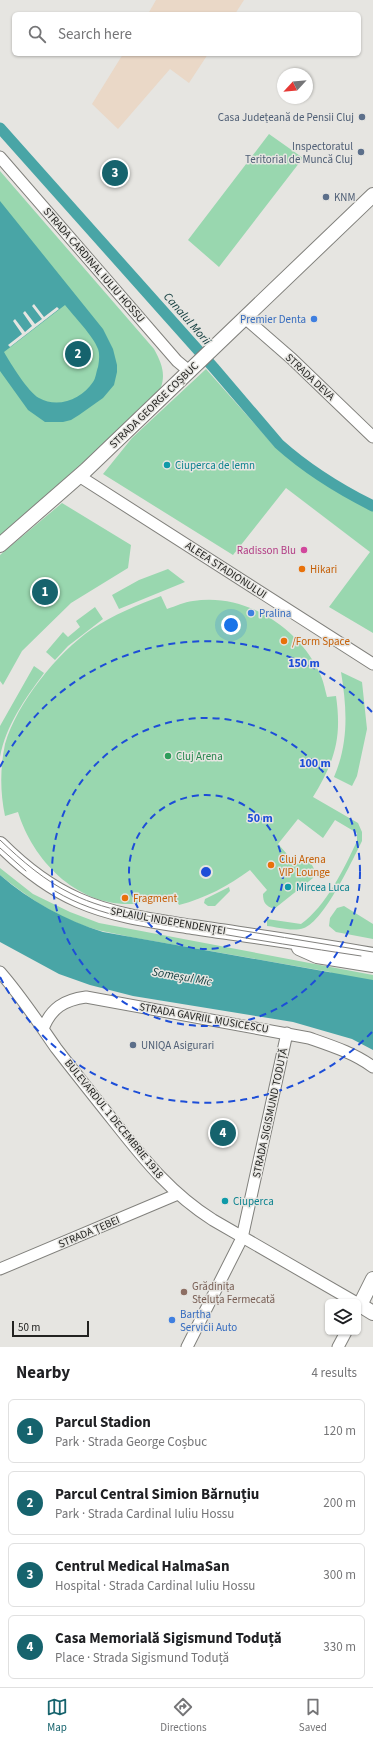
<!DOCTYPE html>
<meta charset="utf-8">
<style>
:root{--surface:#fff;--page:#f2f2f2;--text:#202124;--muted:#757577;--line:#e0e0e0;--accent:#16636d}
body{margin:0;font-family:"Source Sans 3",sans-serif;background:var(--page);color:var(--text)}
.controls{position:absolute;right:12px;bottom:12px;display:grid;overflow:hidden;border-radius:6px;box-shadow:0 1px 3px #0004}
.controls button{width:36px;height:36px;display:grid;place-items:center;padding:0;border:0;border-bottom:1px solid var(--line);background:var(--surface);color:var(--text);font:20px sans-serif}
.compass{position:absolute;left:277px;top:68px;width:36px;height:36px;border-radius:50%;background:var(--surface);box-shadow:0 1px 3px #0004;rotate:244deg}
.scale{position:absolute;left:12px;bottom:10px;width:77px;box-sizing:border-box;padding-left:4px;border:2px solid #232321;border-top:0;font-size:11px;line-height:14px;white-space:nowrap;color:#232321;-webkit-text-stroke:3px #e6e5e1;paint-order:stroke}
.you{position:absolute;left:231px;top:625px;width:14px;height:14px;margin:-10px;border:3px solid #fff;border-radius:50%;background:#1a73e8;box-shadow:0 0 0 6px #1a73e833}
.badge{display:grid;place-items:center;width:26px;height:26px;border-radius:50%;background:var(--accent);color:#fff;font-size:13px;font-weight:700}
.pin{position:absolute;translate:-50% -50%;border:2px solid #fff;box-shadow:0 1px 4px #0006}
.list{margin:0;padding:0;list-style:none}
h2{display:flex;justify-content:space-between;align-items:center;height:52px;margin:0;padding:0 16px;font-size:17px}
h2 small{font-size:13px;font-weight:400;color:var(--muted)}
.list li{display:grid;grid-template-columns:26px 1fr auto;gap:12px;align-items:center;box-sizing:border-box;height:64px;margin:0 8px 8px;padding:0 8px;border:1px solid var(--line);border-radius:6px}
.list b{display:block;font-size:15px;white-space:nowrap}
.list p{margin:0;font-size:13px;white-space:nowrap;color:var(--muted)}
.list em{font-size:13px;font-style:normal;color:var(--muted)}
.icon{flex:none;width:22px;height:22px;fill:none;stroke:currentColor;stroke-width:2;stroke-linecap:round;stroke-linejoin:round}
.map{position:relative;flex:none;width:373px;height:1347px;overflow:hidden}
.search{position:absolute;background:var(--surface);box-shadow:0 1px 3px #0004;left:12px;right:12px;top:12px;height:44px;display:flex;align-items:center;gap:10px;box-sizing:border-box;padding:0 14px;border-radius:6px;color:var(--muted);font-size:15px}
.sheet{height:340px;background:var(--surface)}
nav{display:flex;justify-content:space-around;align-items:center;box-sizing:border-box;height:56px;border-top:1px solid var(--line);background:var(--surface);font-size:11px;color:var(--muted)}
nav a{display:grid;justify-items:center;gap:2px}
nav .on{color:var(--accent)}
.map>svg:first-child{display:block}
.medical{fill:#ead8c7}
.green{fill:#99d7af}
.water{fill:#49a5a6;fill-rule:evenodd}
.pier{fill:#e6e5e1}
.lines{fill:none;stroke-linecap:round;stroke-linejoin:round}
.canal{stroke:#49a5a6;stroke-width:11}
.minor-casing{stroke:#81807c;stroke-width:13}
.major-casing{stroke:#81807c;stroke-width:16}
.minor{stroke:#fff;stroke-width:11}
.major{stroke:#fff;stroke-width:14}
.tram{stroke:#81807d;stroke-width:1}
.ring{fill:none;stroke:#1d4ed8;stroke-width:2;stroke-dasharray:7 5}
.service-dot{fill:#5c6f8a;stroke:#e6e5e1;stroke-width:1.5}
.shop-dot{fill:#3f7fe0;stroke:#e6e5e1;stroke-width:1.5}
.culture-dot{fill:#0f9aa8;stroke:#e6e5e1;stroke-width:1.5}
.hotel-dot{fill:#d1479c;stroke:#e6e5e1;stroke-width:1.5}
.food-dot{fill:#e8710a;stroke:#e6e5e1;stroke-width:1.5}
.leisure-dot{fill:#2e9e5b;stroke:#e6e5e1;stroke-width:1.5}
.education-dot{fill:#8d6e63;stroke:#e6e5e1;stroke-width:1.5}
.labels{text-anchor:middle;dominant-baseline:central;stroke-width:3;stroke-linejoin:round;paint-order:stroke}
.service-label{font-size:11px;fill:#4e5e75;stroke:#e6e5e1;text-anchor:end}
.street-label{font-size:11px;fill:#232321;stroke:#e6e5e1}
.shop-label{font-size:11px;fill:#366cbe;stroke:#e6e5e1;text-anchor:start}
.culture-label{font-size:11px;fill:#0d838f;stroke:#e6e5e1;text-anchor:start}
.hotel-label{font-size:11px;fill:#b23c85;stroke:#e6e5e1;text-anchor:end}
.food-label{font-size:11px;fill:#c56008;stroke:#e6e5e1;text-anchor:start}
.leisure-label{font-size:11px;fill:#27864d;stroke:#e6e5e1;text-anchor:start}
.education-label{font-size:11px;fill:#785e54;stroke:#e6e5e1;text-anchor:start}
.water-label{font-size:12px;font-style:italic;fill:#123d3e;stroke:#e6e5e1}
.centre{fill:#1d4ed8;stroke:#e6e5e1;stroke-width:2}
.ring-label{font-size:12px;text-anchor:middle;font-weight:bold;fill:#1d4ed8;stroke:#e6e5e1;stroke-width:3;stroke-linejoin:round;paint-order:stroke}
</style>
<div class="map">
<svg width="373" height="1347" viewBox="0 0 373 1347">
<rect width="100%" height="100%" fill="#e6e5e1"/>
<!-- medical -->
<path class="medical" d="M156,0H244L235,14H148Z
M123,54H208L189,83L170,69L118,129L92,104Z"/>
<!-- green -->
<path class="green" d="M269,134L303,158L219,267L188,240Z
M0,171L154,349C164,367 167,379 156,398L0,536Z
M206,369L274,446L332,489L373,511V633L329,607L370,552L286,488L233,555L103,474L132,438Z
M62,503L131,545L128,568L71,603L22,651L3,685L0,681V555Z
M168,569L185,582L119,609L112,595L139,580Z
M161,596L167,609C176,606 184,602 193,601C246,592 301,629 321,676C324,683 325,690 327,697L336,696C342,738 335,761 313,797L358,823L362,832V841C352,861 324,921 304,928C293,932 277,927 267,926V919L301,924C326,906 344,869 357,841V833L335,820L323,838L298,819L278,844L296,864C306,859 313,861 315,873L313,878L274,909C266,906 263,903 263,894L267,890L250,870C228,886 206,898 179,905L173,894C160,898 146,903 132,904C77,906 33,861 18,812L5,816C0,792 0,768 5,744C17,703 57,653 92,629C113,615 137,605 161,596Z
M95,607L103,619L68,646L55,660L46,652L63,632L68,637L80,627L76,621Z
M34,666L44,673C25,699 6,725 0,757V726Z
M341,672L362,682L367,729L357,776L352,786L334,777C349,742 347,708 341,672Z
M0,868L33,894L70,912L99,923L373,975V1001L330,972L130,937C114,933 97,931 82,925C52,914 25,895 0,875Z
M229,887L230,891L215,906H208L204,903L205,899Z
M344,906L373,924V939L336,932L329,926L330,918L337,908Z"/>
<!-- water -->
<path class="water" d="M0,201L103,329L113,349L117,365V372L114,385L103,398L79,415L71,420L63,422H45L28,410L0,371ZM65,305C73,315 94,337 98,349C100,354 99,362 98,367C96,372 96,378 93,382C82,399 58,409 39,398C28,392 11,364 4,352Z
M0,875C30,901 65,920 103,932L373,980V1050L352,1039L293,1022L133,996L90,985L59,974L0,942Z"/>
<!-- pier -->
<path class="pier" d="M34,304L44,317L57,307L59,309L10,347L8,345L22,334L13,321L15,319L25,332L32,326L23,313L25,311L35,324L42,319L32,306Z"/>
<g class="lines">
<!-- canal -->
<path class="canal" d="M0,128L214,368L279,444C308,470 339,489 373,506"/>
<defs>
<path id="minor" d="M0,157L177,361L189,371
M245,318L292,359L373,437
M79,476L373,664
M0,972C21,996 38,1022 56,1048C76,1074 96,1099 116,1124C146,1162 172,1194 213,1220L355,1302
M43,1029C51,1008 64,1000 86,997L309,1038C332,1046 354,1053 373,1067
M0,1269L178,1194
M187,1347L242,1238L287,1033
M338,1347L346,1332"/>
<path id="major" d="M0,545L86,470L373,195
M0,844C23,867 48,887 78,900C114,916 155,921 193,927C253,936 313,944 373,955
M299,948L317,956L373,965
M373,1279L360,1305L373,1313"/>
</defs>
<!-- minor casing -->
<use href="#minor" class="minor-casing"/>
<!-- major casing -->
<use href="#major" class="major-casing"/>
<!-- minor -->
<use href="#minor" class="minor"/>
<!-- major -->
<use href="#major" class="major"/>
<!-- tram -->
<path class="tram" d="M0,840C22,861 45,881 72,894C110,913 155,917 196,923C255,933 314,942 373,952
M0,848L26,871
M55,891C100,918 153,923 204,931C256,940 308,948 361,956"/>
</g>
<!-- distance rings -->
<g class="ring">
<circle cx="206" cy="872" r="77"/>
<circle cx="206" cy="872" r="154"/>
<path d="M372 1032A231 231 0 0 1 0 977M0 767A231 231 0 0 1 372 712"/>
</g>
<!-- markers -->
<g class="service-dot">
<circle cx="362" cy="117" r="4"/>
<circle cx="361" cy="152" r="4"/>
<circle cx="326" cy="197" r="4"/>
<circle cx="133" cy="1045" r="4"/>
</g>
<g class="shop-dot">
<circle cx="314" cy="319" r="4"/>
<circle cx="251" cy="613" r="4"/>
<circle cx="172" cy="1320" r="4"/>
</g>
<g class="culture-dot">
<circle cx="167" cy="465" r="4"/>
<circle cx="288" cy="887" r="4"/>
<circle cx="225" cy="1201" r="4"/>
</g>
<circle class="hotel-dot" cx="304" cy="550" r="4"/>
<g class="food-dot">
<circle cx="302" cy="569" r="4"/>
<circle cx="284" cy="641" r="4"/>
<circle cx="271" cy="865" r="4"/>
<circle cx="125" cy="898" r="4"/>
</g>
<circle class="leisure-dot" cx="168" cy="756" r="4"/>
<circle class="education-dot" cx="184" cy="1292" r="4"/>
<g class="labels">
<!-- service labels -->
<g class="service-label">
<text x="354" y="117">Casa Județeană de Pensii Cluj</text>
<text x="353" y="146">Inspectoratul<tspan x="353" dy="13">Teritorial de Muncă Cluj</tspan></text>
<text x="334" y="197" text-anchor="start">KNM</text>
<text x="141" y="1045" text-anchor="start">UNIQA Asigurari</text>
</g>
<!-- street labels -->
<g class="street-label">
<text transform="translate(94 265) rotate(49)">STRADA CARDINAL IULIU HOSSU</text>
<text transform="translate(310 377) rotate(43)">STRADA DEVA</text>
<text transform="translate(154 405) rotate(-44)">STRADA GEORGE COȘBUC</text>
<text transform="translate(226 570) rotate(33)">ALEEA STADIONULUI</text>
<text transform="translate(168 921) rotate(10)">SPLAIUL INDEPENDENȚEI</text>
<text transform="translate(204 1018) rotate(10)">STRADA GAVRIIL MUSICESCU</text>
<text transform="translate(270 1113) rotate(-78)">STRADA SIGISMUND TODUȚĂ</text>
<text transform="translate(114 1119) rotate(51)">BULEVARDUL 1 DECEMBRIE 1918</text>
<text transform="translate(89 1232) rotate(-23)">STRADA ȚEBEI</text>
</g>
<!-- shop labels -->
<g class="shop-label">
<text x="306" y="319" text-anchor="end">Premier Denta</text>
<text x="259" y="613">Pralina</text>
<text x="180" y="1314">Bartha<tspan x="180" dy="13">Servicii Auto</tspan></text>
</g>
<!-- culture labels -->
<g class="culture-label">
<text x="175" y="465">Ciuperca de lemn</text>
<text x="296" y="887">Mircea Luca</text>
<text x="233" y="1201">Ciuperca</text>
</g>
<!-- hotel labels -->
<g class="hotel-label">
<text x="296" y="550">Radisson Blu</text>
</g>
<!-- food labels -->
<g class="food-label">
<text x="310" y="569">Hikari</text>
<text x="292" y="641">/Form Space</text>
<text x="279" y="859">Cluj Arena<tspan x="279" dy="13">VIP Lounge</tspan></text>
<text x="133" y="898">Fragment</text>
</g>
<!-- leisure labels -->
<g class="leisure-label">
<text x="176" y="756">Cluj Arena</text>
</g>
<!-- education labels -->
<g class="education-label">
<text x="192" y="1286">Grădinița<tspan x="192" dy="13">Steluța Fermecată</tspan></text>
</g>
<!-- water labels -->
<g class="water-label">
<text transform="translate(187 319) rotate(49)">Canalul Morii</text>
<text transform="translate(182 977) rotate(10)">Someșul Mic</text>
</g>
</g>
<circle cx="206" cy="872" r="6" class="centre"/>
<g class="ring-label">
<text x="304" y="667">150 m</text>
<text x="315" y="767">100 m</text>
<text x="260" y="822">50 m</text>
</g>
</svg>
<div class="controls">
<button><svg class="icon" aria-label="layers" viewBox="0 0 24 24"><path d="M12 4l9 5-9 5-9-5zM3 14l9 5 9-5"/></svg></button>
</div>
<svg class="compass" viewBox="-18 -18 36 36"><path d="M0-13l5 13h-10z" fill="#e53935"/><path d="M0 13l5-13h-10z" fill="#757577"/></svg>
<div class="scale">50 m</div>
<div class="you"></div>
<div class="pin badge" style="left:45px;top:592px">1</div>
<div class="pin badge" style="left:78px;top:354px">2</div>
<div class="pin badge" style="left:115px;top:173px">3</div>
<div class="pin badge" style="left:223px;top:1133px">4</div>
<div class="search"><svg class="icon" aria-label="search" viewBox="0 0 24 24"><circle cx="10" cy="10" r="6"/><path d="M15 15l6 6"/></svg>Search here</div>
</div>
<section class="sheet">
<h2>Nearby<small>4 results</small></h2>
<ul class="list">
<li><span class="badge">1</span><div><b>Parcul Stadion</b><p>Park · Strada George Coșbuc</p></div><em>120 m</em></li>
<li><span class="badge">2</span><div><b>Parcul Central Simion Bărnuțiu</b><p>Park · Strada Cardinal Iuliu Hossu</p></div><em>200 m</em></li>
<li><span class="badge">3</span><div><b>Centrul Medical HalmaSan</b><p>Hospital · Strada Cardinal Iuliu Hossu</p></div><em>300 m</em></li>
<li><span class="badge">4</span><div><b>Casa Memorială Sigismund Toduță</b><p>Place · Strada Sigismund Toduță</p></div><em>330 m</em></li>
</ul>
</section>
<nav>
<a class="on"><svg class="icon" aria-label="map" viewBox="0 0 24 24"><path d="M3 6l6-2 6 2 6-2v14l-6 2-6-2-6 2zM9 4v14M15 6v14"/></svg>Map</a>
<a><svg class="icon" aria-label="directions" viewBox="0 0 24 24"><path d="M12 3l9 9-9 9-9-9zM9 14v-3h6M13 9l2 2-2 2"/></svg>Directions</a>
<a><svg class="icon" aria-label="saved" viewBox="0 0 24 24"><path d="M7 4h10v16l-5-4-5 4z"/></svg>Saved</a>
</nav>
